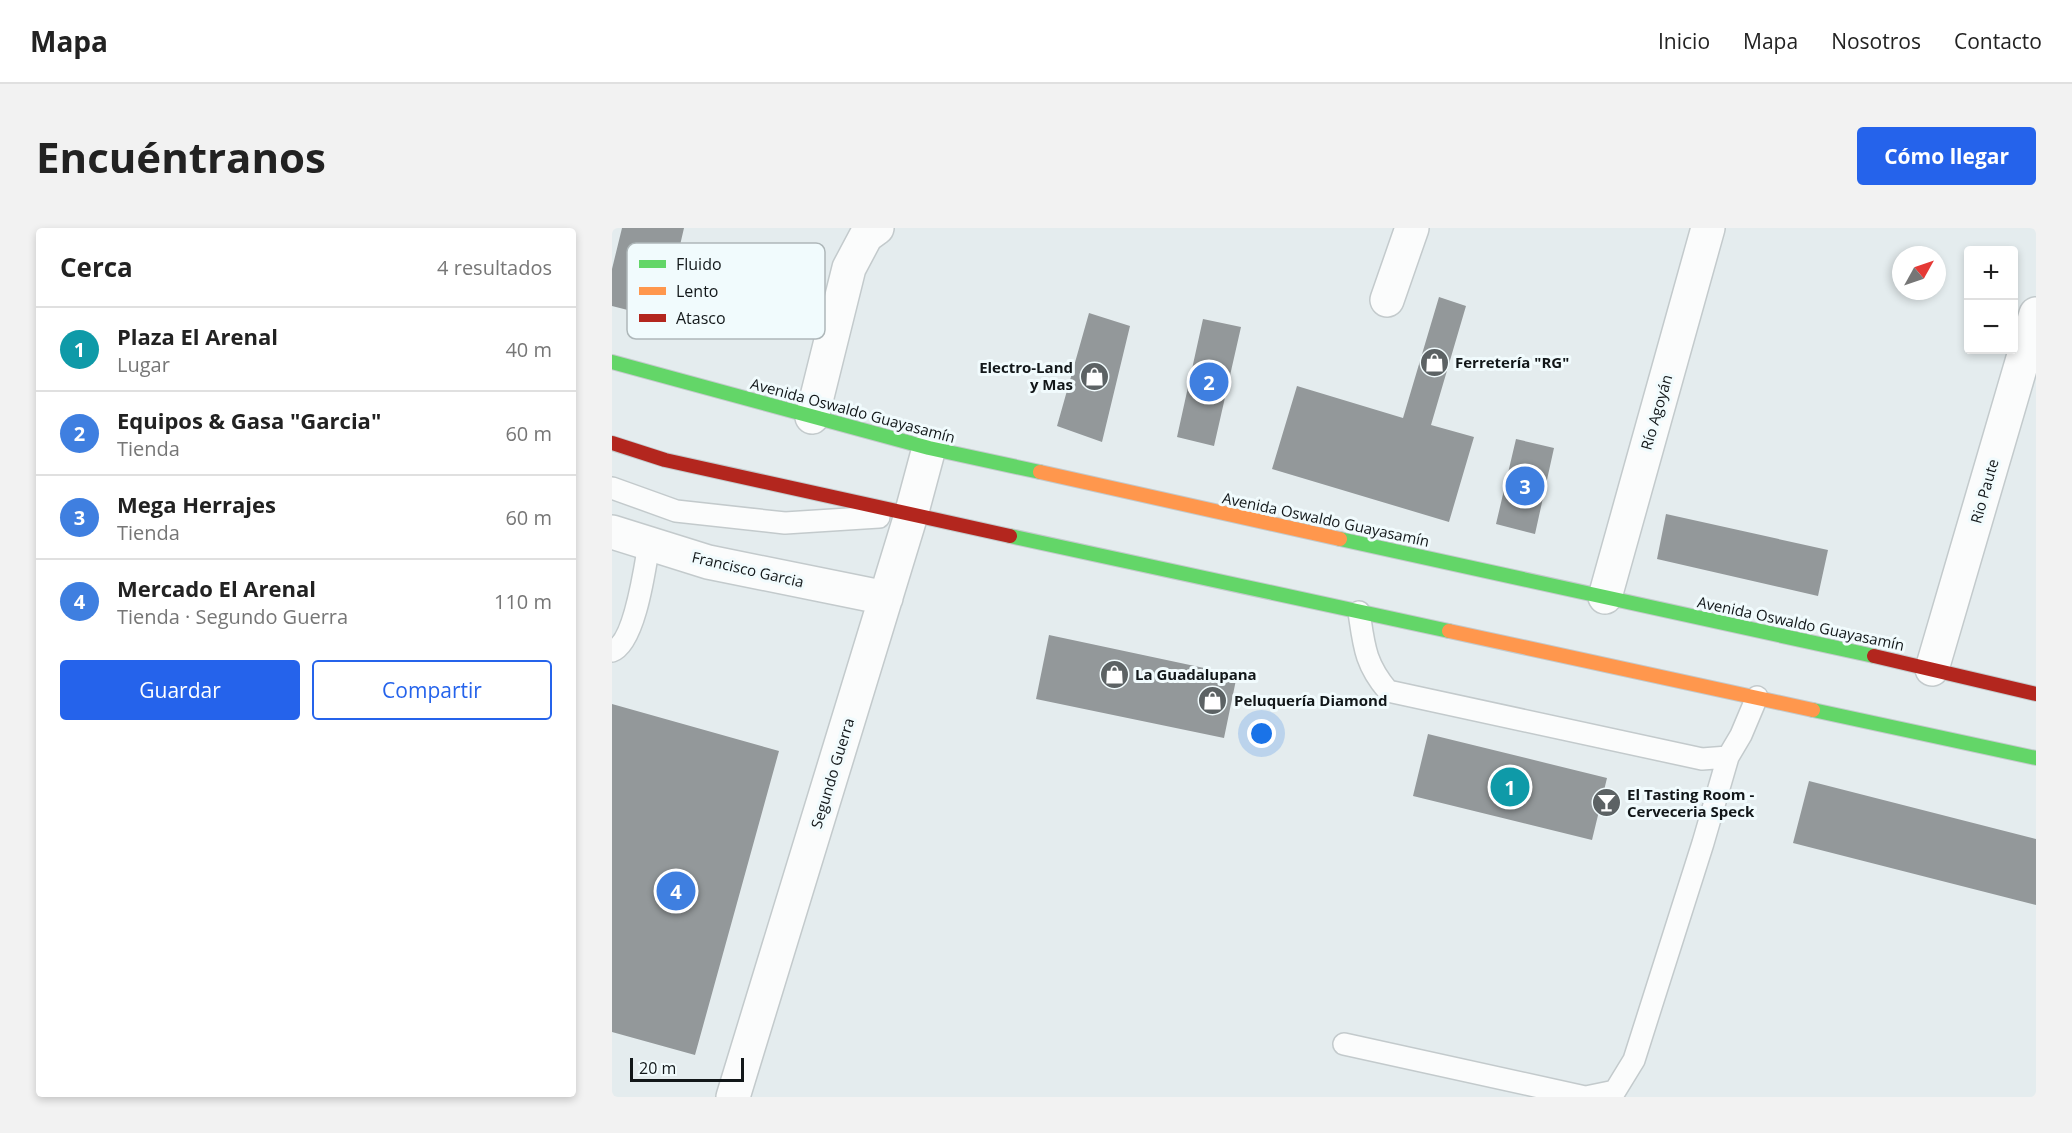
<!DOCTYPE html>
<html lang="es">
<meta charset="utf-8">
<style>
:root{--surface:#fff;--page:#f2f2f2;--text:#222;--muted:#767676;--line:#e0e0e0;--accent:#2563eb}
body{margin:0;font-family:"Open Sans",sans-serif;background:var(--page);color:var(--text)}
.controls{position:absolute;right:18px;top:18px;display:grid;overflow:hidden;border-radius:6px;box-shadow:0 3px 9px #0003}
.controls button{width:54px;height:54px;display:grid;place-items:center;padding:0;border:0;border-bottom:2px solid var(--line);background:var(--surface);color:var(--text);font:30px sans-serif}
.compass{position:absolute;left:1280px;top:18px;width:54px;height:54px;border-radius:50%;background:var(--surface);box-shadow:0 3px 9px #0003;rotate:50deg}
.scale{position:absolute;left:18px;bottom:15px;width:114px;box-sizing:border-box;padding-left:6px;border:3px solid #121719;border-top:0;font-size:16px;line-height:21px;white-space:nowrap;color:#121719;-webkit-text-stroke:4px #f1fbfd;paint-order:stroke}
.you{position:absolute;left:650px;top:506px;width:21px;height:21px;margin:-15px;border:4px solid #fff;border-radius:50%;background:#1a73e8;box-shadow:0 0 0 9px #1a73e833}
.badge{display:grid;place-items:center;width:39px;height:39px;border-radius:50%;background:var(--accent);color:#fff;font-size:20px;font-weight:700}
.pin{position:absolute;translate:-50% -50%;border:3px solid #fff;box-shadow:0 2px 6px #0006}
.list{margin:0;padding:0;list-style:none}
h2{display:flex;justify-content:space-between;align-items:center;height:78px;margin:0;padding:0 24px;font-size:26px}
h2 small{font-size:20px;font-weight:400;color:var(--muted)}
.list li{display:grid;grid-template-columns:39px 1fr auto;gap:18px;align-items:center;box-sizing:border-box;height:84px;padding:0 24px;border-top:2px solid var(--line)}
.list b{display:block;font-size:22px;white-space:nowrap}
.list p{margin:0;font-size:20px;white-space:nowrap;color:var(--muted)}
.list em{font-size:20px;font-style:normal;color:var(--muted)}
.actions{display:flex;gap:12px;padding:18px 24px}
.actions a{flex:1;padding:14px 0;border:2px solid var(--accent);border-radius:6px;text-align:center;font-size:21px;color:var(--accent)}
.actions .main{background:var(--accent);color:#fff}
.map{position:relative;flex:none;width:1424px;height:869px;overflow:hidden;border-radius:6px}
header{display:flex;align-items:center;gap:36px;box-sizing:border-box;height:84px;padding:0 30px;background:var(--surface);border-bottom:2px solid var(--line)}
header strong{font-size:28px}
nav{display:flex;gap:33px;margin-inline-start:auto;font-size:21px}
.intro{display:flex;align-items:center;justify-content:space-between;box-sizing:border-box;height:144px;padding:0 36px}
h1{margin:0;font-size:42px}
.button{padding:15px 27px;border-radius:6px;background:var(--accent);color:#fff;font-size:21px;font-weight:700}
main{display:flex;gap:36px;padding:0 36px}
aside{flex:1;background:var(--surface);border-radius:6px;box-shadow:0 3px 9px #0003}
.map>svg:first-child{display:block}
.building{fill:#93989a}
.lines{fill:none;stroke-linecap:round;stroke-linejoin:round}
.lane-casing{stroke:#c3cacc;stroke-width:24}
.street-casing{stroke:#c3cacc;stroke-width:36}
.fast-casing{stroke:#c3cacc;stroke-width:16}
.slow-casing{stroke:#c3cacc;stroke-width:16}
.jam-casing{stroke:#c3cacc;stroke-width:16}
.lane{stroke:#fbfcfc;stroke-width:21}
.street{stroke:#fbfcfc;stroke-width:33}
.fast{stroke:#63d668;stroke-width:14}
.slow{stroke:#ff974d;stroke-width:14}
.jam{stroke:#b3261e;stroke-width:14}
.labels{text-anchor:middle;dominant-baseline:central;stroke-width:6;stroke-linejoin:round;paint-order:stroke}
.poi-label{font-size:15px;font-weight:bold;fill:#121719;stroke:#f1fbfd;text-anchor:start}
.street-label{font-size:15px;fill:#121719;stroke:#f1fbfd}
.key{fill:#f1fbfd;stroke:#aeb7b9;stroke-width:1.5}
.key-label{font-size:16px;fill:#121719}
</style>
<header>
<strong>Mapa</strong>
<nav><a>Inicio</a><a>Mapa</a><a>Nosotros</a><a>Contacto</a></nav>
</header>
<div class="intro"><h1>Encuéntranos</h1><a class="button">Cómo llegar</a></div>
<main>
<aside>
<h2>Cerca<small>4 resultados</small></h2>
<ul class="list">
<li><span class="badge" style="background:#0f9aa8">1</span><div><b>Plaza El Arenal</b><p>Lugar</p></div><em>40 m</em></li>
<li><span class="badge" style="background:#3f7fe0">2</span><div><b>Equipos &amp; Gasa &quot;Garcia&quot;</b><p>Tienda</p></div><em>60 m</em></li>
<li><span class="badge" style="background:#3f7fe0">3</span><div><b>Mega Herrajes</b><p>Tienda</p></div><em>60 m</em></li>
<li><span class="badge" style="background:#3f7fe0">4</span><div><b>Mercado El Arenal</b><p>Tienda · Segundo Guerra</p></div><em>110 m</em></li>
</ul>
<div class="actions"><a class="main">Guardar</a><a>Compartir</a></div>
</aside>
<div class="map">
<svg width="1424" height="869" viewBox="0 0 1424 869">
<rect width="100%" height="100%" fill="#e4ecee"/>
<!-- building -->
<path class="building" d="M10,0H72L51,91L0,78V41Z
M827,69L854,78L819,197L862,209L837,294L660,241L685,158L791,190Z
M477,85L518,98L490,214L445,198Z
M591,91L629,99L602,218L565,209Z
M904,211L942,220L923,306L884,296Z
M1054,286L1216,322L1206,368L1045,331Z
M437,407L625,447L612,510L424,471Z
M0,476L167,523L83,827L0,804Z
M816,506L995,550L980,612L801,568Z
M1197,553L1424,611V677L1181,615Z"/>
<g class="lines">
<defs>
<path id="lane" d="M0,260L64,283L173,295L267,289
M747,384C752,418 753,436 776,463L1090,531L1116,529L1129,507L1145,469
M0,423C23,415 33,339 37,316
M732,816L973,869
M974,869L1003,863L1022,832L1091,615L1116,529"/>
<path id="street" d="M775,72L800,0
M200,189L237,40L254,8L265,0
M0,304L96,334L274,370
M993,369L1096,0
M1320,441L1424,86
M121,869L299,287L317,220"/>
<path id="fast" d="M0,134L317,220L428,244
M398,308L837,403
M728,311L1262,428
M1201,482L1424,530"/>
<path id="slow" d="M428,244L728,311
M837,403L1201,482"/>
<path id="jam" d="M0,215L53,232L398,308
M1262,428L1424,466"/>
</defs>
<!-- lane casing -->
<use href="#lane" class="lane-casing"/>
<!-- street casing -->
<use href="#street" class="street-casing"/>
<!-- fast casing -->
<use href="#fast" class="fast-casing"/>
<!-- slow casing -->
<use href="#slow" class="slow-casing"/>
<!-- jam casing -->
<use href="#jam" class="jam-casing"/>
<!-- lane -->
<use href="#lane" class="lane"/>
<!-- street -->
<use href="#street" class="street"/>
<!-- fast -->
<use href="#fast" class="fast"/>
<!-- slow -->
<use href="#slow" class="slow"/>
<!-- jam -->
<use href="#jam" class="jam"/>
</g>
<!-- icons -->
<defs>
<symbol id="shop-disc" viewBox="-11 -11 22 22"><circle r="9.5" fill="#5c6264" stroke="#f1fbfd"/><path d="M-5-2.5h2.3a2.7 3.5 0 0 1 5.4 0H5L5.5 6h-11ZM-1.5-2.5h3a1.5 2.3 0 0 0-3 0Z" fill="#fff"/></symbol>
<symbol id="bar-disc" viewBox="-11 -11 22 22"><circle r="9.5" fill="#5c6264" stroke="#f1fbfd"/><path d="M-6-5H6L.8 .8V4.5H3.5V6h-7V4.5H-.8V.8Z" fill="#fff"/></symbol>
</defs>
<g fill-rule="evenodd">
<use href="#shop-disc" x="806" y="118" width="33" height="33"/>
<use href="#shop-disc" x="466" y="132" width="33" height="33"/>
<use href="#shop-disc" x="486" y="430" width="33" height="33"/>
<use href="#shop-disc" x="584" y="456" width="33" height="33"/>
<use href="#bar-disc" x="978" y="558" width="33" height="33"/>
</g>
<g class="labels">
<!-- poi labels -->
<g class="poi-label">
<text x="843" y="134">Ferretería "RG"</text>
<text x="461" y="139" text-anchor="end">Electro-Land<tspan x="461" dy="17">y Mas</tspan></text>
<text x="523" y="446">La Guadalupana</text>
<text x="622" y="472">Peluquería Diamond</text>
<text x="1015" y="566">El Tasting Room -<tspan x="1015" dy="17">Cerveceria Speck</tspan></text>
</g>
<!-- street labels -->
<g class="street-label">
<text transform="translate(241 182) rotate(15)">Avenida Oswaldo Guayasamín</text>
<text transform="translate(1044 184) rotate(-74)">Río Agoyán</text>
<text transform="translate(1372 263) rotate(-74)">Rio Paute</text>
<text transform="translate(714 291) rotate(12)">Avenida Oswaldo Guayasamín</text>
<text transform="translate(136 341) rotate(13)">Francisco Garcia</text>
<text transform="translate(1189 395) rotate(12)">Avenida Oswaldo Guayasamín</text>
<text transform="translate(220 545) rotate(-73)">Segundo Guerra</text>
</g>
</g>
<!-- legend -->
<rect x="15" y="15" width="198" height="96" rx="9" class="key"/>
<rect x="27" y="32" width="27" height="8" fill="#63d668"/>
<rect x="27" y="59" width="27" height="8" fill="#ff974d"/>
<rect x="27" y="86" width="27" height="8" fill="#b3261e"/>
<g class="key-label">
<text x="64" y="42">Fluido</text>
<text x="64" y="69">Lento</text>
<text x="64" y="96">Atasco</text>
</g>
</svg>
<div class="controls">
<button>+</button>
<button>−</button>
</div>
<svg class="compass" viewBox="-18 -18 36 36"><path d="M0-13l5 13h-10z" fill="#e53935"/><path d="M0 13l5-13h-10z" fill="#767676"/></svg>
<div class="scale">20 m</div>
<div class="you"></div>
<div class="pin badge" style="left:898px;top:559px;background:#0f9aa8">1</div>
<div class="pin badge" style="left:597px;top:154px;background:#3f7fe0">2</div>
<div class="pin badge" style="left:913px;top:258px;background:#3f7fe0">3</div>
<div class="pin badge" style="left:64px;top:663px;background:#3f7fe0">4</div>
</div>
</main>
